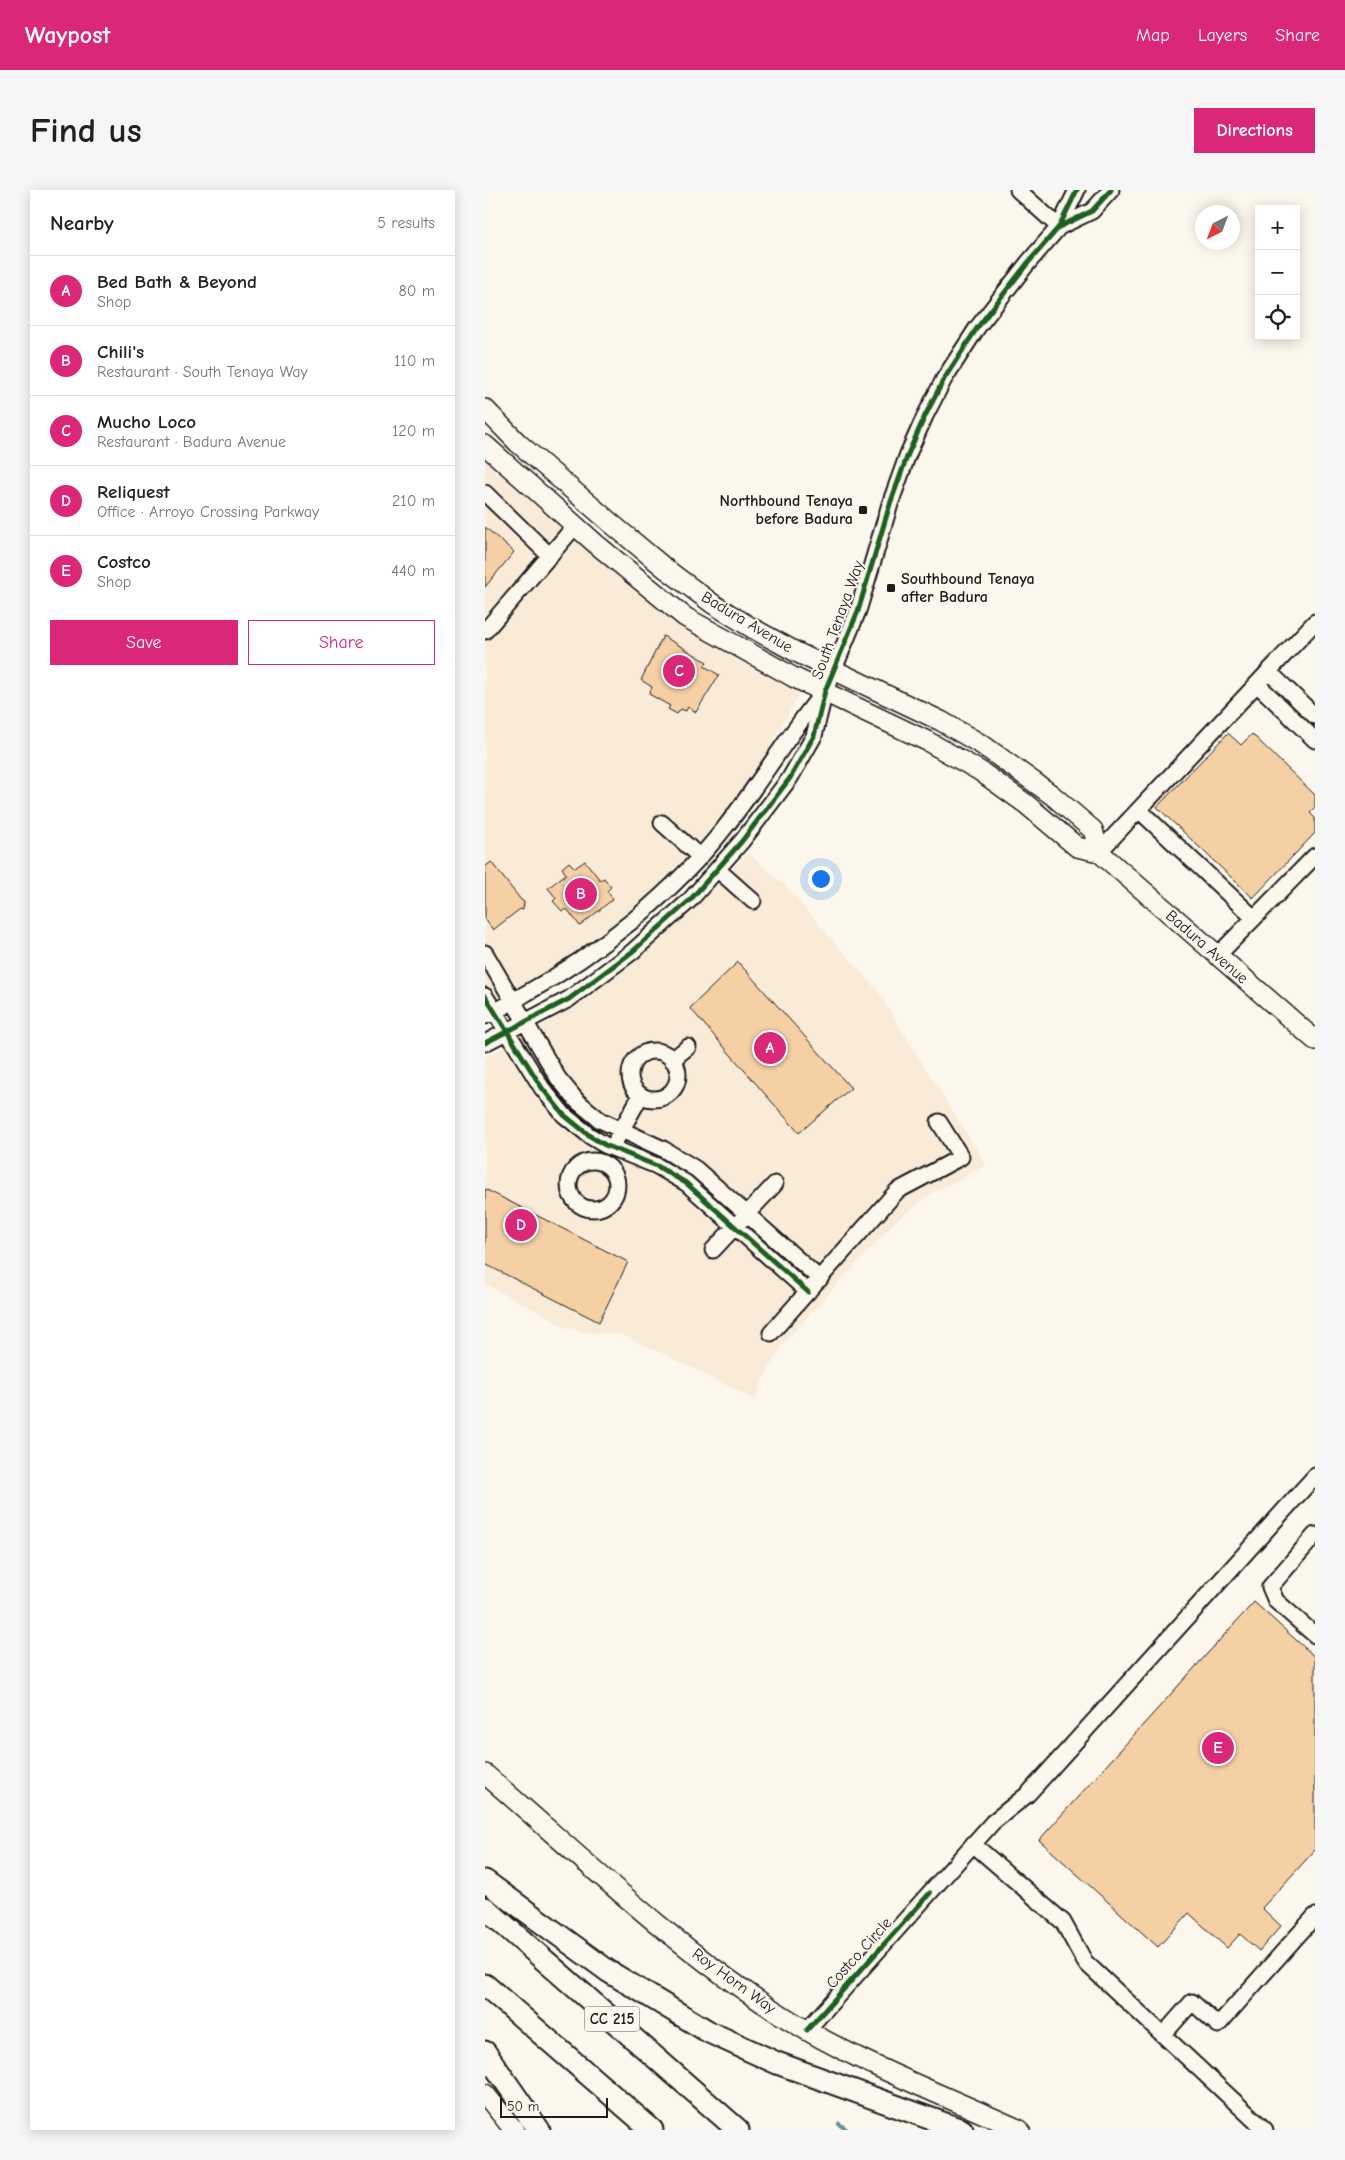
<!DOCTYPE html>
<meta charset="utf-8">
<style>
:root{--surface:#fff;--page:#f6f6f6;--text:#202124;--muted:#757577;--line:#e0e0e0;--accent:#db2777}
body{margin:0;font-family:"Comic Neue",sans-serif;background:var(--page);color:var(--text)}
.controls{position:absolute;right:15px;top:15px;display:grid;overflow:hidden;border-radius:0px;box-shadow:0 2px 12px #0003}
.controls button{width:45px;height:45px;display:grid;place-items:center;padding:0;border:0;border-bottom:1px solid var(--line);background:var(--surface);color:var(--text);font:25px sans-serif}
.compass{position:absolute;left:710px;top:15px;width:45px;height:45px;border-radius:50%;background:var(--surface);box-shadow:0 2px 12px #0003;rotate:222deg}
.scale{position:absolute;left:15px;bottom:12px;width:108px;box-sizing:border-box;padding-left:5px;border:2px solid #1c1c1c;border-top:0;font-size:14px;line-height:18px;white-space:nowrap;color:#1c1c1c;-webkit-text-stroke:4px #fbf7ec;paint-order:stroke}
.you{position:absolute;left:335px;top:688px;width:18px;height:18px;margin:-12px;border:4px solid #fff;border-radius:50%;background:#1a73e8;box-shadow:0 0 0 8px #1a73e833}
.badge{display:grid;place-items:center;width:32px;height:32px;border-radius:50%;background:var(--accent);color:#fff;font-size:16px;font-weight:700}
.pin{position:absolute;translate:-50% -50%;border:2px solid #fff;box-shadow:0 1px 5px #0006}
.list{margin:0;padding:0;list-style:none}
h2{display:flex;justify-content:space-between;align-items:center;height:65px;margin:0;padding:0 20px;font-size:21px}
h2 small{font-size:16px;font-weight:400;color:var(--muted)}
.list li{display:grid;grid-template-columns:32px 1fr auto;gap:15px;align-items:center;box-sizing:border-box;height:70px;padding:0 20px;border-top:1px solid var(--line)}
.list b{display:block;font-size:19px;white-space:nowrap}
.list p{margin:0;font-size:16px;white-space:nowrap;color:var(--muted)}
.list em{font-size:16px;font-style:normal;color:var(--muted)}
.actions{display:flex;gap:10px;padding:15px 20px}
.actions a{flex:1;padding:11px 0;border:1px solid var(--accent);border-radius:0px;text-align:center;font-size:18px;color:var(--accent)}
.actions .main{background:var(--accent);color:#fff}
.icon{flex:none;width:28px;height:28px;fill:none;stroke:currentColor;stroke-width:2;stroke-linecap:round;stroke-linejoin:round}
.map{position:relative;flex:none;width:830px;height:1940px;overflow:hidden;border-radius:0px}
header{display:flex;align-items:center;gap:30px;box-sizing:border-box;height:70px;padding:0 25px;background:var(--accent);color:#fff}
header strong{font-size:24px}
nav{display:flex;gap:28px;margin-inline-start:auto;font-size:18px}
.intro{display:flex;align-items:center;justify-content:space-between;box-sizing:border-box;height:120px;padding:0 30px}
h1{margin:0;font-size:35px}
.button{padding:12px 22px;border-radius:0px;background:var(--accent);color:#fff;font-size:18px;font-weight:700}
main{display:flex;gap:30px;padding:0 30px}
aside{flex:1;background:var(--surface);border-radius:0px;box-shadow:0 2px 12px #0003}
.map>svg:first-child{display:block}
.built{fill:#f9ebd7}
.lines{fill:none;stroke-linecap:round;stroke-linejoin:round}
.stream{stroke:#63909e;stroke-width:4.5}
.building{fill:#f5d0a5;stroke:#1c1c1c}
.minor-casing{stroke:#1c1c1c;stroke-width:19}
.major-casing{stroke:#1c1c1c;stroke-width:22}
.highway-casing{stroke:#1c1c1c;stroke-width:25}
.minor{stroke:#fbf7ec;stroke-width:15}
.major{stroke:#fbf7ec;stroke-width:19}
.highway{stroke:#fbf7ec;stroke-width:21}
.cycleway-casing{stroke:#fbf7ec;stroke-width:8}
.cycleway{stroke:#1b5e20;stroke-width:5}
.poi-dot{fill:#1c1c1c;stroke:#fbf7ec;stroke-width:2}
.labels{text-anchor:middle;dominant-baseline:central;stroke-width:4;stroke-linejoin:round;paint-order:stroke}
.shield{fill:#fbf7ec;stroke:#5f5e5a;stroke-width:1}
.shield-label{font-size:15px;font-weight:bold;fill:#1c1c1c}
.poi-label{font-size:16px;font-weight:bold;fill:#1c1c1c;stroke:#fbf7ec;text-anchor:end}
.street-label{font-size:16px;fill:#1c1c1c;stroke:#fbf7ec}
</style>
<header>
<strong>Waypost</strong>
<nav><a>Map</a><a>Layers</a><a>Share</a></nav>
</header>
<div class="intro"><h1>Find us</h1><a class="button">Directions</a></div>
<main>
<aside>
<h2>Nearby<small>5 results</small></h2>
<ul class="list">
<li><span class="badge">A</span><div><b>Bed Bath &amp; Beyond</b><p>Shop</p></div><em>80 m</em></li>
<li><span class="badge">B</span><div><b>Chili's</b><p>Restaurant · South Tenaya Way</p></div><em>110 m</em></li>
<li><span class="badge">C</span><div><b>Mucho Loco</b><p>Restaurant · Badura Avenue</p></div><em>120 m</em></li>
<li><span class="badge">D</span><div><b>Reliquest</b><p>Office · Arroyo Crossing Parkway</p></div><em>210 m</em></li>
<li><span class="badge">E</span><div><b>Costco</b><p>Shop</p></div><em>440 m</em></li>
</ul>
<div class="actions"><a class="main">Save</a><a>Share</a></div>
</aside>
<div class="map">
<svg width="830" height="1940" viewBox="0 0 830 1940">
<rect width="100%" height="100%" fill="#fbf7ec"/>
<filter id="ink" filterUnits="userSpaceOnUse"><feTurbulence type="fractalNoise" baseFrequency=".02" numOctaves="2"/><feDisplacementMap in="SourceGraphic" scale="10" xChannelSelector="R" yChannelSelector="G"/><feConvolveMatrix kernelMatrix="1 2 1 2 8 2 1 2 1" color-interpolation-filters="sRGB"/></filter>
<g filter="url(#ink)">
<!-- built -->
<path class="built" d="M0,269L160,407L221,448L308,494L315,503L277,571L234,631L183,687L127,737L66,780L0,817Z
M263,663L300,696L391,799L501,975L444,1005L410,1032L300,1151L280,1185L270,1209L152,1151L135,1145L100,1143L80,1137L62,1126L0,1094V868L66,831L137,782L203,725Z"/>
<g class="lines">
<!-- stream -->
<path class="stream" d="M354,1934L362,1940"/>
</g>
<!-- building -->
<path class="building" d="M0,337L29,362L0,397Z
M178,446L222,472L219,476L234,485L211,522L203,517L201,521L196,519L192,524L183,519L185,516L164,504L167,497L156,490Z
M743,543L756,555L767,544L830,605V618L825,623L830,628V643L768,708L672,617Z
M100,671L115,690L119,688L126,697L122,701L128,709L95,736L82,719L77,721L68,711L71,708L63,698L81,684L77,678L84,672L90,678Z
M6,672L36,710L39,712L38,720L35,719L8,740L0,729V677Z
M253,772L366,898L314,943L205,818Z
M0,999L143,1072L114,1132L0,1074Z
M769,1412L830,1467V1660L777,1718L796,1736L774,1761L755,1744L742,1758L704,1723L673,1757L554,1650Z"/>
<g class="lines">
<defs>
<path id="minor" d="M533,0L574,37
M574,37L607,21L626,0
M0,303L65,366
M0,441L90,336
M784,482L830,526
M772,494L830,550
M654,620L769,728
M177,633L214,666
M614,662L830,432
M232,679L268,711
M0,763L73,888L92,911L115,930L178,959L211,979L335,1089
M732,766L830,666
M0,806L57,898L79,925L105,946L120,955L172,976L201,993L323,1102
M0,826C14,820 27,812 40,804C113,764 190,702 241,636C275,593 302,546 337,504
M0,853L84,809L147,762L205,710L257,651L305,588L329,546L340,501L373,421L405,314L423,264L440,226L459,189L492,138L542,74L574,37L592,0
M145 885a24 24 0 1 1 48 0a24 24 0 1 1-48 0Z
M187,870L203,857
M132,948L156,905
M84 995a24 24 0 1 1 48 0a24 24 0 1 1-48 0Z
M228,1060L290,994
M286,1143L412,1001L476,967L454,932
M830,1345L785,1397L791,1411L830,1445
M488,1654L578,1732L600,1772L780,1940
M322,1840L508,1632L543,1604L830,1286
M678,1845L707,1812L733,1835L830,1726"/>
<path id="major" d="M0,219L33,253L127,334L181,379L228,414L267,438L311,462L456,531L499,556L567,605L608,640L614,662
M0,255L111,354L200,427L308,487L442,551L495,581L541,614L592,657L614,662L830,850
M0,1584C93,1664 187,1755 290,1821C365,1870 454,1903 535,1940
M0,1904L29,1940"/>
<path id="highway" d="M0,1691L123,1781L224,1842L292,1873L477,1940
M0,1718L253,1940
M0,1795L167,1940
M0,1862L54,1940"/>
</defs>
<!-- minor casing -->
<use href="#minor" class="minor-casing"/>
<!-- major casing -->
<use href="#major" class="major-casing"/>
<!-- highway casing -->
<use href="#highway" class="highway-casing"/>
<!-- minor -->
<use href="#minor" class="minor"/>
<!-- major -->
<use href="#major" class="major"/>
<!-- highway -->
<use href="#highway" class="highway"/>
<defs>
<path id="cycleway" d="M574,37L607,21L626,0
M0,806L57,898L79,925L105,946L120,955L172,976L201,993L323,1102
M0,853L84,809L147,762L205,710L257,651L305,588L329,546L340,501L373,421L405,314L423,264L440,226L459,189L492,138L542,74L574,37L592,0
M322,1840L445,1703"/>
</defs>
<!-- cycleway casing -->
<use href="#cycleway" class="cycleway-casing"/>
<!-- cycleway -->
<use href="#cycleway" class="cycleway"/>
</g>
</g>
<!-- markers -->
<g class="poi-dot">
<rect x="373" y="315" width="10" height="10" rx="2.5"/>
<rect x="401" y="393" width="10" height="10" rx="2.5"/>
</g>
<g class="labels">
<!-- shield labels -->
<rect class="shield" x="99.5" y="1816.5" width="55" height="25" rx="4"/>
<g class="shield-label">
<text x="127" y="1829">CC 215</text>
</g>
<!-- poi labels -->
<g class="poi-label">
<text x="368" y="311">Northbound Tenaya<tspan x="368" dy="18">before Badura</tspan></text>
<text x="416" y="389" text-anchor="start">Southbound Tenaya<tspan x="416" dy="18">after Badura</tspan></text>
</g>
<!-- street labels -->
<g class="street-label">
<text transform="translate(353 430) rotate(-70)">South Tenaya Way</text>
<text transform="translate(262 432) rotate(31)">Badura Avenue</text>
<text transform="translate(722 757) rotate(41)">Badura Avenue</text>
<text transform="translate(374 1763) rotate(-48)">Costco Circle</text>
<text transform="translate(249 1791) rotate(36)">Roy Horn Way</text>
</g>
</g>
</svg>
<div class="controls">
<button>+</button>
<button>−</button>
<button><svg class="icon" aria-label="locate" viewBox="0 0 24 24"><circle cx="12" cy="12" r="6"/><path d="M12 2v4M12 18v4M2 12h4M18 12h4"/></svg></button>
</div>
<svg class="compass" viewBox="-18 -18 36 36"><path d="M0-13l5 13h-10z" fill="#e53935"/><path d="M0 13l5-13h-10z" fill="#757577"/></svg>
<div class="scale">50 m</div>
<div class="you"></div>
<div class="pin badge" style="left:285px;top:858px">A</div>
<div class="pin badge" style="left:96px;top:704px">B</div>
<div class="pin badge" style="left:194px;top:481px">C</div>
<div class="pin badge" style="left:36px;top:1035px">D</div>
<div class="pin badge" style="left:733px;top:1558px">E</div>
</div>
</main>
